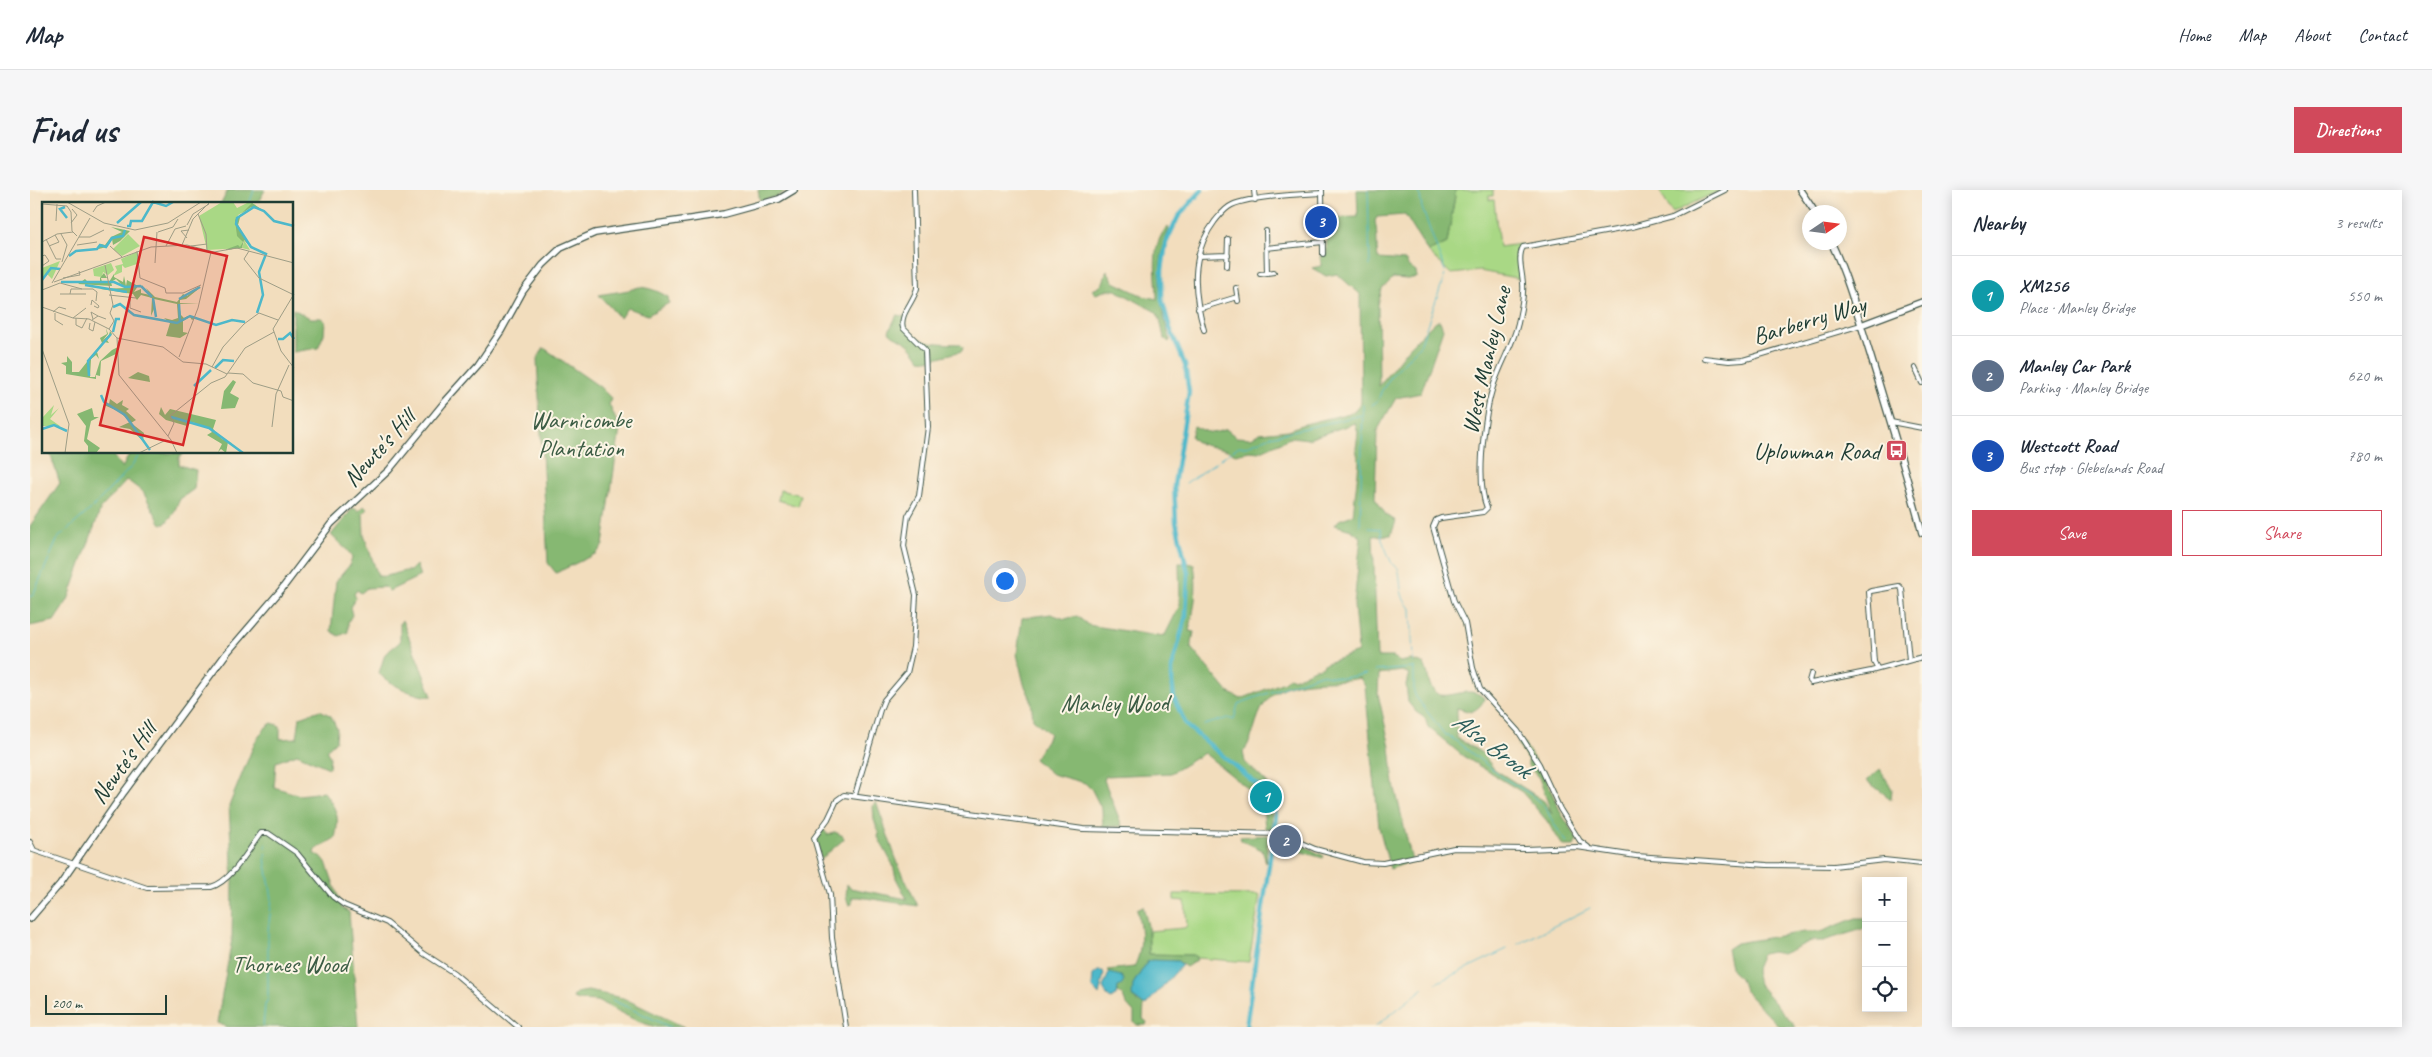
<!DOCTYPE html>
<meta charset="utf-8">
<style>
:root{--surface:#fff;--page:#f6f6f7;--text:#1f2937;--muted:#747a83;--line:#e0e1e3;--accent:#d1495b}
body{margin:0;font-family:Caveat,sans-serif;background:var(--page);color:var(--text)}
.controls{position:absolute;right:15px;bottom:15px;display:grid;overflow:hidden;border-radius:0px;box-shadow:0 2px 12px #0003}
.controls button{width:45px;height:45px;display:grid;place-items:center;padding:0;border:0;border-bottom:1px solid var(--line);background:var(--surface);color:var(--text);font:25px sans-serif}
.compass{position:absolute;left:1772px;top:15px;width:45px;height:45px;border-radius:50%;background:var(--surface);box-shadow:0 2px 12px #0003;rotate:77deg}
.scale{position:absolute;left:15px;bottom:12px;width:122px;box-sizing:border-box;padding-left:5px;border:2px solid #1f3d34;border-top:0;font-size:14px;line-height:18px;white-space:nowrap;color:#1f3d34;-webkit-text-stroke:4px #fcf5e5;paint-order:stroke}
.you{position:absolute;left:974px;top:390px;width:18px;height:18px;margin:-12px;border:4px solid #fff;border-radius:50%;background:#1a73e8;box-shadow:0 0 0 8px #1a73e833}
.badge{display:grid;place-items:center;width:32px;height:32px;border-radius:50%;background:var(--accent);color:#fff;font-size:16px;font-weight:700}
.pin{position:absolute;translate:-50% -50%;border:2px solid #fff;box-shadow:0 1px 5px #0006}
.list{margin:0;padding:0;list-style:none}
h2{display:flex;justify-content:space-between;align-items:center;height:65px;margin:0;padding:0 20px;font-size:21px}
h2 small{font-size:16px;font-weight:400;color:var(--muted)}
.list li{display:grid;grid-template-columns:32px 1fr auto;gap:15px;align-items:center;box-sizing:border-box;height:80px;padding:0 20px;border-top:1px solid var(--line)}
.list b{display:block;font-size:19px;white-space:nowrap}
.list p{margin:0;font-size:16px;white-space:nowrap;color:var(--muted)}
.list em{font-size:16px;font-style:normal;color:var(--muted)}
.actions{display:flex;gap:10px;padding:15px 20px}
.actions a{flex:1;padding:11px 0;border:1px solid var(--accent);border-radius:0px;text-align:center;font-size:18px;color:var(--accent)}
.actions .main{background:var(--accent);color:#fff}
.icon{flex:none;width:28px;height:28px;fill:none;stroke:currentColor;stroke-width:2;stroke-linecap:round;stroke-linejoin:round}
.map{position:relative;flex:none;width:1892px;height:837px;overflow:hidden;border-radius:0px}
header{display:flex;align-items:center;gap:30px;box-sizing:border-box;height:70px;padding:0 25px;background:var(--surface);border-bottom:1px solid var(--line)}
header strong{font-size:24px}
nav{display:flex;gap:28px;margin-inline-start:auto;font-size:18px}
.intro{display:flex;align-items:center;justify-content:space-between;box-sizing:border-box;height:120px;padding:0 30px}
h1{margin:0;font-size:35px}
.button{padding:12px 22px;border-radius:0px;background:var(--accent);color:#fff;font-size:18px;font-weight:700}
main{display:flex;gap:30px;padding:0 30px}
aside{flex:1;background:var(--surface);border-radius:0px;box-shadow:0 2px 12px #0003}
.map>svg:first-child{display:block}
.green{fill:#a9d885;stroke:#648a5c}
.forest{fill:#86b872;stroke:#527a53}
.water{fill:#4db8ca;stroke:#367a7f}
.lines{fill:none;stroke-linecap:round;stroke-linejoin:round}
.stream{stroke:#4db8ca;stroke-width:1}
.canal{stroke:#4db8ca;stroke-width:4.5}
.street-casing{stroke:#3f5549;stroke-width:6}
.secondary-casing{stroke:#3f5549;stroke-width:8}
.street{stroke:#fff;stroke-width:4}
.secondary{stroke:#fff;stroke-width:5.5}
.labels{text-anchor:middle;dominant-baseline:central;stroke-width:4;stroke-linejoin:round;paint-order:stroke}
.street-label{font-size:24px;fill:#1f3d34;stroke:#fcf5e5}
.park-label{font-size:24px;fill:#3b5c44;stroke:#fcf5e5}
.poi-label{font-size:24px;fill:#1f3d34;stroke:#fcf5e5;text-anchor:end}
.water-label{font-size:25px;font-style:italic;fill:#2a5c5a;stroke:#fcf5e5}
.inset-river{fill:none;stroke:#4db8ca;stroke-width:2.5}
.inset-road{fill:none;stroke:#9e9d86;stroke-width:1}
.view{fill:#d62828;fill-opacity:0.15;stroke:#d62828;stroke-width:2.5}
.inset-edge{fill:none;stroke:#1f3d34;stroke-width:2.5}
</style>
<header>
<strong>Map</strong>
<nav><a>Home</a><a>Map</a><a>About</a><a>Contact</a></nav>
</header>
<div class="intro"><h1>Find us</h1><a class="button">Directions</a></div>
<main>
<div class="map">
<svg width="1892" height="837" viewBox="0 0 1892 837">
<rect width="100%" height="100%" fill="#fcf5e5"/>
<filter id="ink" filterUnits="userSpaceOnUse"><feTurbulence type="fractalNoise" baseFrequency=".02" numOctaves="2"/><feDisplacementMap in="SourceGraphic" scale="10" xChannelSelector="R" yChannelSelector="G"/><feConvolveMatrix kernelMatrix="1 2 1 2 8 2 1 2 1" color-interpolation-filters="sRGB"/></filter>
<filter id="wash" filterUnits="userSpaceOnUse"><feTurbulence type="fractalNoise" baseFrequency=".0096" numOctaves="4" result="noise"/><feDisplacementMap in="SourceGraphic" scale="20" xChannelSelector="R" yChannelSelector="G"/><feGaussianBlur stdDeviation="1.12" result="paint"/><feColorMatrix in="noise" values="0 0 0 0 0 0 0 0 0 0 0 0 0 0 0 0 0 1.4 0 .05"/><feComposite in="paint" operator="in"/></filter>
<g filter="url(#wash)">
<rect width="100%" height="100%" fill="#f2ddbd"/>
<!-- green -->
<path class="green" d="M1426,0H1463V6H1459V10H1464L1469,57L1490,54L1488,66L1491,89L1450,81L1421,84L1398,62L1417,53Z
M1629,0H1691L1642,23Z
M750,300L771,305L768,316L748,310Z
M1144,704L1230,705L1219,772L1167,768L1164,765L1119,764V741L1154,738L1157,736L1155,711L1144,710Z"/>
<!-- forest -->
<path class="forest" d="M198,0H235L227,14H191Z
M728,0H757L748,6L730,11Z
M1327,0H1426L1417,53L1398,62L1375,25L1347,27L1345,31C1348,45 1346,56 1348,69L1376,71L1378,76L1386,82L1387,87L1378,89L1363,88L1352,99L1348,115L1349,196L1379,157L1406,131H1410L1413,139L1391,203L1366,208L1347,241L1345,308L1356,325L1366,331L1361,345L1343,346L1347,467H1364L1369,472L1380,470L1394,474C1399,483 1397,492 1403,500C1414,515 1438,492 1454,508C1453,515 1447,519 1441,522L1427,518V548L1452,563L1464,579L1514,611L1522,624L1509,588L1498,576V571L1488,555L1492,551L1494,553L1515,588L1532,625L1545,645L1547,650L1544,656H1533L1517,631L1492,602L1433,566L1398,537L1395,528L1386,522L1378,512L1376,494L1379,488L1378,483L1372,481L1349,484L1348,504L1360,557L1364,594L1382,671L1360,679L1349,637L1335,496L1330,488C1300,495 1256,483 1235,513C1224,529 1225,547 1213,562L1215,572L1238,594L1233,602C1242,615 1243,623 1241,639L1235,638L1233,615L1216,597L1174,563L1141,583L1076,586L1074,590L1092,636L1073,637L1072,620L1062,600L1055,593L1022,584L1004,569L1020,544L1003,529L1001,509L994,494L987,464L992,428L1021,424L1035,429L1047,426L1058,435L1127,446L1135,445L1150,415L1149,373L1164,374C1168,398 1165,417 1159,441L1164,442L1161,458L1198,502L1211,509L1254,492L1259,487L1264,489L1286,478L1292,477L1294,474L1328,462L1324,415L1331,347L1321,340L1305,335L1309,330L1323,325L1329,272L1326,259L1328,242L1325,233L1278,249L1262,247L1229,262L1220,261L1205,264C1191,254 1171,260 1161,247L1164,236C1179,243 1181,245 1196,239L1206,247L1221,248L1230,243L1259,240L1271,235L1324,222L1331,213L1330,104L1307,84L1296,86L1282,78L1291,76V64H1297L1296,28L1328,27Z
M1138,36L1139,39C1126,76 1128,112 1140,149L1139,152L1134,148L1130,129L1126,122L1086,100H1077L1066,104L1062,100C1075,96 1073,91 1077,80L1084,92L1113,106L1127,109C1127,84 1119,56 1138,36Z
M609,97C620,98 628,101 638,107L639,113L618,125L597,118L590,128L569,105C583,102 595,102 609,97Z
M263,119L280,128H291L295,131L294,144L288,158L263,162Z
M867,125L877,127L875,134C885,155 910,153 930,154L933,157L932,161L898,170L890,169C885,161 880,155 873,150C867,147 862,146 859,141Z
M514,158L570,197L581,208L579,214L590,239L573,355L567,363L526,383L518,373L507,169Z
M20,263H81L92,278L100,263H154L149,267V275L166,280L164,299L150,309L143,324L135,334H131L113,302L97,290L71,318L38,410L24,431L0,436V336L30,293Z
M334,316L337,319L333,323L334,345L348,386C360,388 368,380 380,381L386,375L390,386L359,401L355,397L337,398L331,403L327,400L324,404L326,408L320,417L322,425L318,432V442L309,446L301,441L306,391L319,376L322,368L318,361L301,345L323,318L329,321Z
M372,430L402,506C390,509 356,493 349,483L355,464L370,452V433Z
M290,520L301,526L307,539L306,551L296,560L300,567L299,578L267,564L246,572L244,597L269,605L294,602C307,620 310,626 305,648L285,660L284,664L291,666L296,672L312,718L319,722L328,837H197L187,833L202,749L203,692L199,616L225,552L236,537L242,533L250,536V549L267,548L270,527Z
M1850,579L1862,599L1861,609L1837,591Z
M846,612L869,677L888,716L829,707H822V714L819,715L816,707L817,694L820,698L877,709L866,688L863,675L848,647L849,643L844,630L843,616Z
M793,639L798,645L805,642L813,646L814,649L791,669C787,656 783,649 793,639Z
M1238,645L1236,672L1232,660L1211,650L1210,647Z
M1262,650L1294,666L1293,668L1255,657Z
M1113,716L1118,736L1119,764L1164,765L1167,770L1156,777L1148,771H1118L1105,791L1106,811L1114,815L1113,829L1117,832L1116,835H1107L1104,832V823L1096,814L1093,806L1088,802C1087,790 1086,788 1077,780L1104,777C1114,758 1111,739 1107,719Z
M1826,728H1836V738L1793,751H1781L1752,764L1742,762L1732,764L1725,781L1728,794L1766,837H1750L1714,800L1710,788L1702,781L1697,759L1706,753L1774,742H1790Z
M558,801L593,808L654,837H626L607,831L568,811L548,810L543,808L546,803Z"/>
<!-- water -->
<path class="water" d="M1122,770L1148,771L1152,775L1115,816L1102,806L1103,794L1118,771Z
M1068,781H1073L1074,784L1069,805L1062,797L1063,785Z
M1079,783L1091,786L1094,790L1091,796L1088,797L1087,805L1081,809L1077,806L1073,797Z"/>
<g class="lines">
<!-- stream -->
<path class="stream" d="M1338,0L1340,76
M1389,0L1392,18L1415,81
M219,14L224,0
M1342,215L1348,211L1351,202L1362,185L1390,155L1415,85
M1156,293L1209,256L1215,257L1241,246L1332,225
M1330,336L1333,215
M1339,338L1351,339L1352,350L1362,374L1368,378C1372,391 1368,409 1381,418L1383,473
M0,407L3,405L28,348L60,320L102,276L111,262
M1384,477V502L1386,507L1415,545H1418L1475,589L1499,603L1516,618L1523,633L1537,652
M1345,481L1384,478
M1174,535L1198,528L1204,530L1208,514L1290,484L1313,488L1336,484
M1488,754L1560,718
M1406,793L1477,759
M582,810L640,837
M233,837L235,815L238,809V741L242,708L235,669L236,654
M1345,837L1394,798"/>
<!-- canal -->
<path class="canal" d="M1172,0L1148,27L1136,53L1132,80V110L1140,138L1155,175L1159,202L1144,295L1146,332L1158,383L1156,425L1142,478V492L1144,508L1156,535L1237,603L1244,614L1246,625L1216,837"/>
</g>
</g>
<g filter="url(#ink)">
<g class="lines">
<defs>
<path id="street" d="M1224,0L1225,10
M1292,0L1293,64
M1236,41L1237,83
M1236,58L1293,52
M1168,66L1198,65
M1197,76L1198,49
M1230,84L1244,82
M1206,98L1208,111
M1168,119L1207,107
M1174,140C1163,102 1160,64 1185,31C1190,25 1195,18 1202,15C1219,7 1271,4 1292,3
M1674,168L1699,171L1713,170L1831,135
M1885,178L1892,193
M1861,232L1892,238
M1847,478L1844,472L1839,402L1841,401L1869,396L1872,399L1879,470
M1781,484L1779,491L1781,493L1841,481L1892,467
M825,605L850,520L854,510L877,483L883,457L886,405L874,356L878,326L889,306L898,237L895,160L873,138C869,124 884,112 887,98L884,0
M0,652L4,660
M1558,657L1550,651L1530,619L1509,574L1488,541L1450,499L1443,478L1435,433L1424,411L1403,337L1406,330L1411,328L1453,322L1457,318C1445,290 1455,214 1467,186C1474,168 1484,151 1488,133C1490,123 1493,112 1493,102C1495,89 1486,69 1493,57L1602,37L1643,26L1695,0
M0,659L44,674
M44,673L117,698L181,697C202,691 218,660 231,643H238L267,663L303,707L314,715L357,733L393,763L424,783L488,837
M816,837L802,748L800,704L784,648L798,629L807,610L814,605L1053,639L1251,644L1285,659L1333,672L1353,673L1424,658L1496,659L1547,657L1606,666L1737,675L1804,676L1854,670L1892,674"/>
<path id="secondary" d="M1770,0L1785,22
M1801,52C1818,88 1828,126 1840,164C1858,223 1876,282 1892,343
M1831,135L1892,112
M0,729L30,694L94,602L196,464L251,400L301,334L359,280L413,214L448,175L471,141L493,101L513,75L531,58L565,43L694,24L749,9L764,0"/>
</defs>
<!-- street casing -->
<use href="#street" class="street-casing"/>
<!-- secondary casing -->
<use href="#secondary" class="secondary-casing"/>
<!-- street -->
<use href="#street" class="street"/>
<!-- secondary -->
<use href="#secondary" class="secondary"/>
</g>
</g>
<!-- icons -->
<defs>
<symbol id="bus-square" viewBox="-11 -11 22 22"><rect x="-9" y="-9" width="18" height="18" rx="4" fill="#d1495b" stroke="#fcf5e5"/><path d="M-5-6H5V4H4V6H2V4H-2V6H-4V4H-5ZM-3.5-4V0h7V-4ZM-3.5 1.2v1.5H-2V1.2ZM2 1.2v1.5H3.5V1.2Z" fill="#fff"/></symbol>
</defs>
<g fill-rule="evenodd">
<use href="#bus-square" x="1854" y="248" width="25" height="25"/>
</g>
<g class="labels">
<!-- street labels -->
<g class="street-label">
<text transform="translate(1779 130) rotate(-17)">Barberry Way</text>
<text transform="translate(1456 170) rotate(-77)">West Manley Lane</text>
<text transform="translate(349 258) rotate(-48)">Newte's Hill</text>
<text transform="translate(93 573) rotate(-54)">Newte's Hill</text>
</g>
<!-- park labels -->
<g class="park-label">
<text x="551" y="230">Warnicombe<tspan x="551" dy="28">Plantation</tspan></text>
<text x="1085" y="513">Manley Wood</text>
<text x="260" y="774">Thornes Wood</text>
</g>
<!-- poi labels -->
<g class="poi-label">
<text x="1850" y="261">Uplowman Road</text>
</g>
<!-- water labels -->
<g class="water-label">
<text transform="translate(1462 555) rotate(37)">Alsa Brook</text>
</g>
</g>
<!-- overview -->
<g transform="translate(12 12)">
<rect width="251" height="251" fill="#f2ddbd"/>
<path d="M180,0H191L195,6L207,0L214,3L196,13L194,25L208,48L200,46L202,40L196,33L201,40L199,46L165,48L157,14ZM86,32L98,44L80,54L71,47ZM95,50L98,61L83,66L80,63V70L71,74L75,68L73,64L81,62L79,57ZM18,59L10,77L5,72L0,78V66ZM69,61L72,68L66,73L61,70L60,75L52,74L51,67ZM12,203L9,213L17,206L8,217L18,224H1V215Z" fill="#a9d885"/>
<path d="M210,1L222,9L209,5L199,12L196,23L210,47L202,38L200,46L182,48L196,43L198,45L201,40L195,34L193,18ZM69,25L88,29L78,39L71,43L70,37L65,45L56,47L59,42L63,43L69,35L80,30ZM62,71L65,76H59L60,80H67L72,72V75L81,80L82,74L84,84L85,78L96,84L92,90L99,87V91L108,93L104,86L113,95L135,100L141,92L145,94L154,87L159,85L144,97L138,98V101H157L137,102L139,113L142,116L146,114H149L153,116L150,118L148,115L141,119V130L146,131L138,136L124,134L128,121L122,116L130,118L136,116L135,102L112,97V107L109,114L110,96L99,93L95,98L91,92L59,87L83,86L74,77L69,80L70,84L36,82L43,77L46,80H58V76ZM64,126L66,132L61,138L67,133L68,129L70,132L65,138L67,141L62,140L55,150L57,157L54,153L49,157L48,175H53L58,159L70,148L76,145V151L59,159L58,174L54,173V177L24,172V164L19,161L25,160V154L30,160V170H37L60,141L58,136L65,132ZM96,170L107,174L108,180L86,176ZM191,178L194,180L188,191L197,196L193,206L179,207L182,189ZM68,197L75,202L81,198L80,203L87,207L84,209L94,218L89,221L102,231L101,239L88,227L77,225L88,220L78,210L62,203L63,200L67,202ZM119,205L123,213L128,207L174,218L171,227L180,237L190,241L186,240L184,251L179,247L176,250L180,242L165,233L170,230L167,226L150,220L145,224L124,218L117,212ZM50,206L52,215H57L49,219L45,237L58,246L54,251H46V244L42,239L44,224L35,212Z" fill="#86b872"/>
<path class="inset-river" d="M23,5L18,7L25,16M75,21L99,0M85,24H88L89,19H100L111,0L124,4L131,0M27,54L34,49L55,47L58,43L64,45L70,36L81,34L83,28M0,78L9,66L18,67M19,80H72L83,85L99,84M43,83L85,90M99,84L110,95M111,96L114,115M137,97L158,85M137,102L138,119M71,105L78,102L92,113L135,121L148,114L174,123L190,118L203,120M215,111L221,93L217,70L224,52L209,45L194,22L195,16L212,5L222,9L232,19L252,24M71,130L74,117H78M236,137H241L248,131L252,137M173,166L181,158L192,159M47,174L46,159L69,132M152,184L169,168M59,193L62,200L83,213L108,248M129,215L167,226L201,251M0,227L12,223L25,229"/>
<path class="inset-road" d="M25,0L62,21L93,28L126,21L159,0M0,2L25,4L29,10L30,29L35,34M51,10L55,4L64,0M156,12L164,32L165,49M14,19L15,2M29,21L35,13L30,7M145,23L151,12L167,2M116,30L131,25L136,17M19,32L25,43L20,60M37,35H48L62,28M145,36L139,29L147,28M4,37L14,57H19M0,40L15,32L31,30M35,43L55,40M140,43L151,17L168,0M7,44L17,40L13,33M68,44L80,55M124,44L133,27L144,24M149,44L165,42M95,49L98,76L123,86L124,91H141L159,83M207,49L202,57L217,76L250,92M0,54L3,53L7,59L0,64M113,61L115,30M63,63L71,103L68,111L72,119L67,127M21,76L38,73L37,69M12,80L109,45L145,43L172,50L195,46L252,61M10,81L48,16M0,88L18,81L40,87M18,92H44M28,92L29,87H51L55,90L54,99M252,92L231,127L239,149L252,166M67,93L94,96M88,95V106L99,110M49,103L50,98L57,104L56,106L52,104M0,105L31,116L47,117L67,127L75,136M11,110L17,105L24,107M13,111V118L21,123M31,116L44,106M34,116V123L40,126L45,116M51,117L49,110L56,114M50,118L56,114L64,117M48,121L47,127L51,129L53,120M75,136L77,173L129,238L135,251M75,136L121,145L141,160L164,162L185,172M0,147L27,222L23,251M137,155L156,106L169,50M170,165L181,145L202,122L217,111L236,118M186,171L201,172L211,181L239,189L241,195L252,199M230,225L234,192L247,163M126,234L132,221L128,214L169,181L183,175L203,146L232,130M97,251L124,238"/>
<path class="view" d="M102,35L185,54L141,243L58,223Z"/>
<rect width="251" height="251" class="inset-edge"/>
</g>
</svg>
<div class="controls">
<button>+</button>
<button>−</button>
<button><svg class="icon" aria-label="locate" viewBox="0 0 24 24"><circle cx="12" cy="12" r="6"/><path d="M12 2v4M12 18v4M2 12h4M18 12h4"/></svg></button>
</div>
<svg class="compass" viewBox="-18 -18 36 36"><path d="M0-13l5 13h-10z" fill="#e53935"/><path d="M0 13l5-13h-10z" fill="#747a83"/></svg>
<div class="scale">200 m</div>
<div class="you"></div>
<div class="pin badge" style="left:1236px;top:607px;background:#0f9aa8">1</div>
<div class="pin badge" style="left:1255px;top:651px;background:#5c6f8a">2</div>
<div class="pin badge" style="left:1291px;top:32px;background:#1a4fb4">3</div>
</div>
<aside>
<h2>Nearby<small>3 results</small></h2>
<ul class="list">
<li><span class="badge" style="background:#0f9aa8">1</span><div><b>XM256</b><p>Place · Manley Bridge</p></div><em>550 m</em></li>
<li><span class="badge" style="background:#5c6f8a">2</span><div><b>Manley Car Park</b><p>Parking · Manley Bridge</p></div><em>620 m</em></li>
<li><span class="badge" style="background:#1a4fb4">3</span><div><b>Westcott Road</b><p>Bus stop · Glebelands Road</p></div><em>780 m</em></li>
</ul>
<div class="actions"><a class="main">Save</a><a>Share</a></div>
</aside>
</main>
